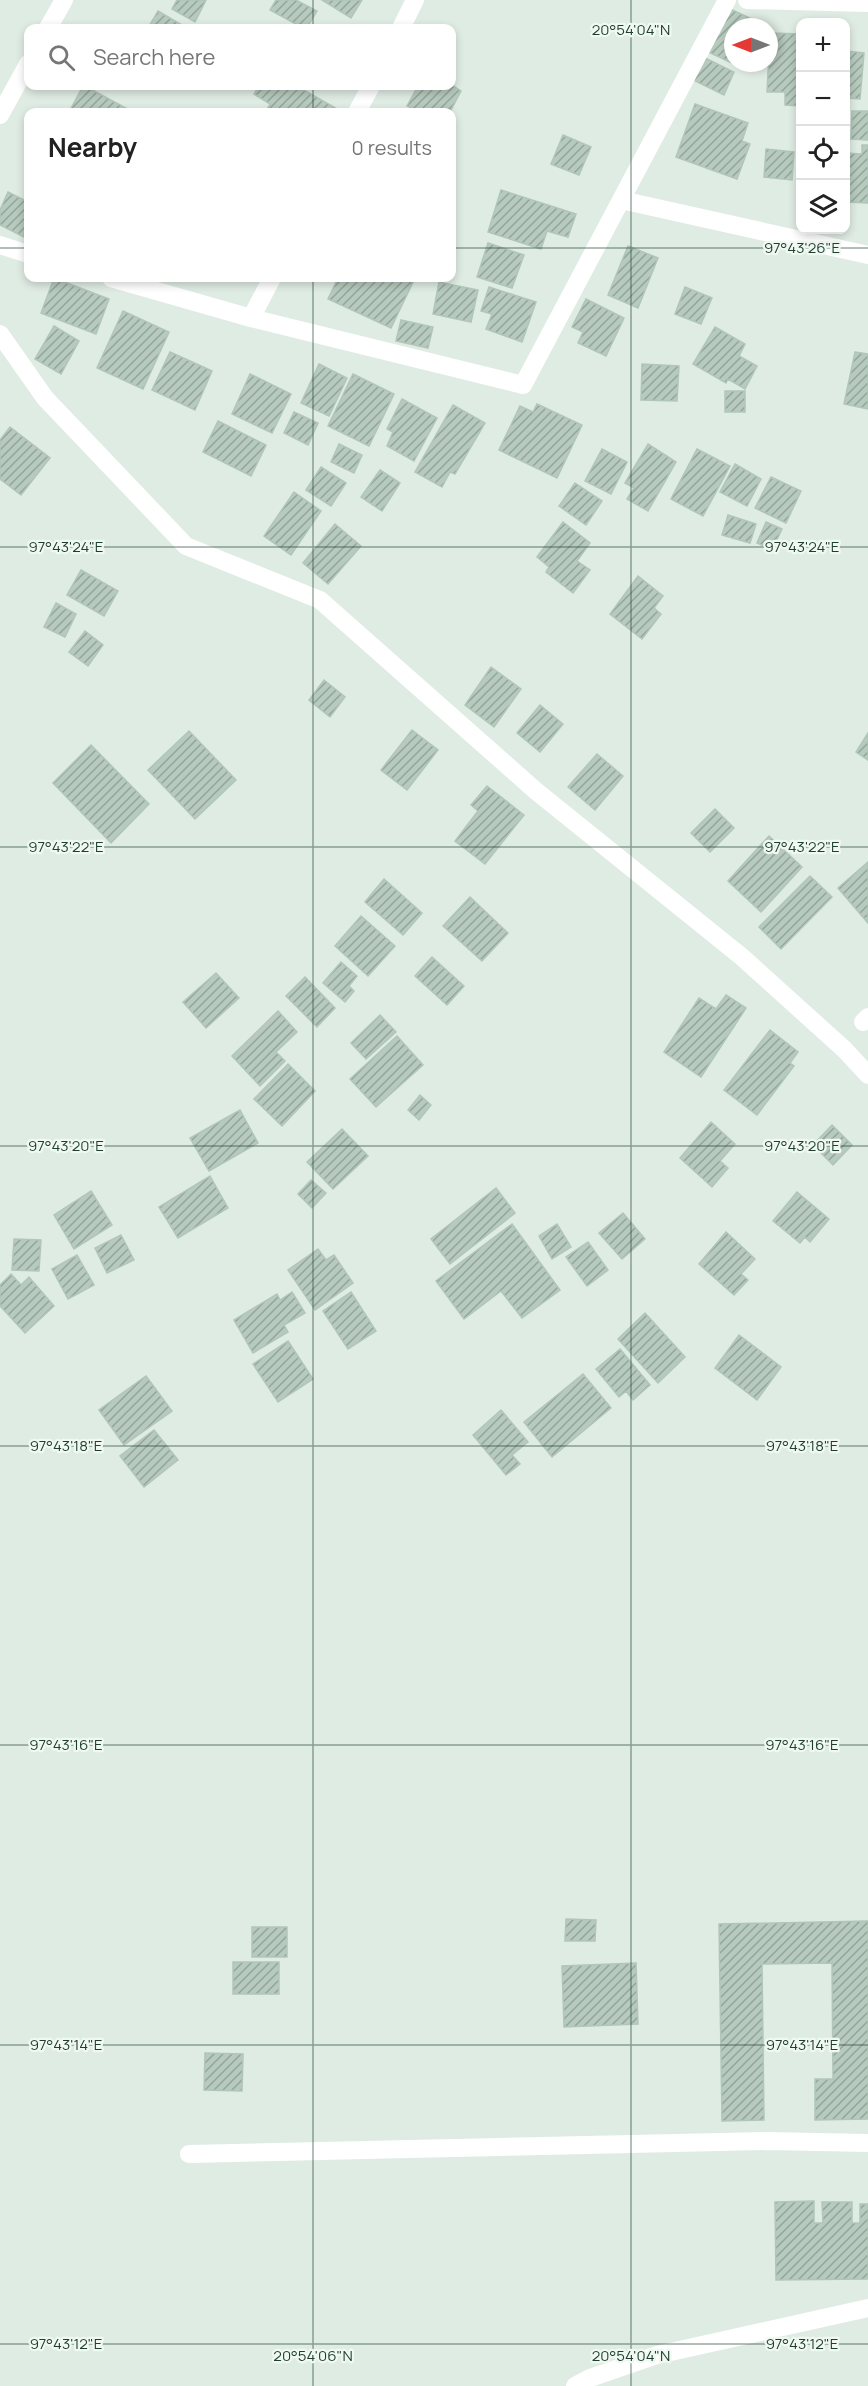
<!DOCTYPE html>
<meta charset="utf-8">
<style>
:root{--surface:#fff;--page:#f2f2f2;--text:#222;--muted:#767676;--line:#e0e0e0}
body{margin:0;font-family:Manrope,sans-serif;background:var(--page);color:var(--text)}
.controls{position:absolute;right:18px;top:18px;display:grid;overflow:hidden;border-radius:12px;box-shadow:0 3px 9px #0003}
.controls button{width:54px;height:54px;display:grid;place-items:center;padding:0;border:0;border-bottom:2px solid var(--line);background:var(--surface);color:var(--text);font:30px sans-serif}
.compass{position:absolute;left:724px;top:18px;width:54px;height:54px;border-radius:50%;background:var(--surface);box-shadow:0 3px 9px #0003;rotate:270deg}
.list{margin:0;padding:0;list-style:none}
h2{display:flex;justify-content:space-between;align-items:center;height:78px;margin:0;padding:0 24px;font-size:26px}
h2 small{font-size:20px;font-weight:400;color:var(--muted)}
.icon{flex:none;width:33px;height:33px;fill:none;stroke:currentColor;stroke-width:2;stroke-linecap:round;stroke-linejoin:round}
.map{position:relative;flex:none;width:868px;height:2386px;overflow:hidden}
.search{position:absolute;background:var(--surface);box-shadow:0 3px 9px #0003;left:24px;top:24px;width:432px;height:66px;display:flex;align-items:center;gap:15px;box-sizing:border-box;padding:0 21px;border-radius:12px;color:var(--muted);font-size:22px}
.panel{position:absolute;background:var(--surface);box-shadow:0 3px 9px #0003;left:24px;top:108px;width:432px;height:174px;border-radius:12px}
.map>svg:first-child{display:block}
.building{fill:url(#building-hatch);stroke:#b1c6b9;stroke-width:1.5}
.lines{fill:none;stroke-linecap:round;stroke-linejoin:round}
.minor{stroke:#fff;stroke-width:18}
.ticks{fill:none;stroke:#1e3e2e;stroke-width:1.5;stroke-opacity:0.45}
.ticks-label{font-size:15px;text-anchor:middle;fill:#1e3e2e;stroke:#f0f8f2;stroke-width:4.5;stroke-linejoin:round;paint-order:stroke}
</style>
<div class="map">
<svg width="868" height="2386" viewBox="0 0 868 2386">
<defs>
<pattern id="building-hatch" width="6" height="6" patternUnits="userSpaceOnUse" patternTransform="scale(1.5)"><rect width="6" height="6" fill="#b7cabe"/><path d="M-1 1l2-2M0 6l6-6M5 7l2-2" fill="none" stroke="#94a59b"/></pattern>
</defs>
<rect width="100%" height="100%" fill="#dfece3"/>
<!-- building -->
<path class="building" d="M177,0H206L195,22L172,9Z
M276,0H296L317,11L307,28H303L270,10Z
M322,0H362L351,18Z
M728,8L767,26L733,27V63H750L747,70L708,52Z
M158,11L187,28H148Z
M770,33L800,34V106L785,105V92H767Z
M846,51L864,53L860,99L846,98Z
M703,57L734,72L724,95L693,80Z
M452,85L461,91L450,112H420L407,106L418,86Z
M83,86H85L133,112H69Z
M259,86H297L339,110L338,112H269L266,111L270,104L254,94Z
M695,104L748,123L742,141L750,144L737,179L676,157Z
M852,111H868V140L851,139Z
M563,135L591,147L579,175L551,164Z
M862,145H868V203L846,202V153L862,154Z
M766,149L794,152L792,180L764,177Z
M501,190L576,214L568,237L547,231L541,249L488,232Z
M8,192L28,202V239L0,225V210Z
M488,243L524,255L512,288L477,277Z
M628,246L658,258L638,308L608,295Z
M54,278L109,299L96,334L41,313Z
M338,278H415L391,328L328,299Z
M439,282L478,290L471,322L433,314Z
M489,287L536,302L522,342L486,329L492,314L481,311Z
M685,287L712,298L701,324L675,314Z
M586,299L624,318L606,356L578,343L583,332L572,327Z
M123,311L169,332L143,389L97,368Z
M401,320L433,327L428,348L396,341Z
M54,326L79,341L61,374L35,359Z
M715,327L745,344L739,356L757,366L745,389L728,379L726,383L693,364Z
M170,352L212,371L195,410L152,390Z
M855,352L868,354V409L844,404Z
M319,364L347,378L329,416L301,403Z
M642,364L679,366L677,401L641,400Z
M250,374L291,394L272,433L232,414Z
M353,374L394,394L369,446L328,426Z
M725,391H745V412H725Z
M402,399L437,418L414,461L387,446L393,432L387,429Z
M537,404L582,425L557,478L499,450L520,406L533,412Z
M453,405L485,423L455,474L450,472L442,487L415,472Z
M294,412L318,423L308,445L284,433Z
M218,421L266,445L251,476L203,452Z
M10,427L50,458L21,495L0,479V440Z
M339,444L362,455L354,473L331,462Z
M648,444L676,462L648,511L627,499L634,488L625,483Z
M602,449L627,462L611,494L585,481Z
M697,449L730,466L703,516L671,499Z
M735,464L761,479L747,506L720,492Z
M321,467L346,483L331,506L306,490Z
M380,470L400,483L382,511L361,497Z
M771,477L801,491L786,523L755,508Z
M575,483L602,501L586,525L559,506Z
M294,492L321,511L291,555L264,536Z
M728,515L756,524L750,543L722,535Z
M563,522L590,543L577,561L590,570L573,593L546,572L549,567L537,557Z
M766,522L782,529L772,550L757,543Z
M335,524L361,546L328,584L303,563Z
M81,570L118,591L104,616L67,595Z
M638,576L663,596L654,608L661,614L642,639L610,614Z
M56,603L76,614L65,637L44,627Z
M85,631L103,645L88,666L69,652Z
M491,667L521,689L494,727L465,705Z
M324,680L345,697L330,717L309,700Z
M540,705L563,724L540,752L517,733Z
M412,730L438,750L407,790L381,770Z
M189,731L236,780L195,819L148,770Z
M868,733V760L856,752Z
M91,745L149,804L111,843L53,783Z
M597,754L623,776L595,810L568,787Z
M487,786L524,815L485,864L455,841L478,811L471,805Z
M715,809L734,828L710,852L691,833Z
M769,836L802,867L761,912L728,881Z
M868,862V923L838,888Z
M810,876L832,897L781,949L759,927Z
M384,879L422,913L403,935L365,902Z
M470,897L508,933L482,961L443,926Z
M361,916L395,946L368,976L335,946Z
M432,957L464,986L447,1005L415,976Z
M341,962L357,976L349,986L354,991L345,1002L323,983Z
M216,973L239,998L206,1028L183,1002Z
M305,977L335,1008L317,1027L286,996Z
M726,995L746,1008L701,1077L664,1052L699,998L716,1009Z
M278,1011L297,1032L276,1052L285,1061L260,1086L232,1056Z
M380,1015L396,1032L366,1059L351,1043Z
M770,1030L798,1052L790,1063L794,1066L757,1115L724,1090Z
M397,1036L423,1065L376,1107L350,1079Z
M288,1064L315,1091L282,1126L254,1099Z
M420,1095L431,1105L419,1120L408,1110Z
M240,1110L258,1143L209,1171L190,1138Z
M711,1122L735,1144L720,1161L728,1168L712,1187L680,1158Z
M832,1125L852,1145L833,1165L813,1145Z
M342,1129L368,1156L333,1189L307,1162Z
M210,1176L228,1208L178,1238L159,1207Z
M311,1180L326,1193L312,1208L298,1194Z
M496,1188L515,1213L450,1264L431,1239Z
M91,1191L112,1225L74,1249L54,1215Z
M797,1192L829,1219L810,1242L805,1237L800,1243L773,1221Z
M623,1213L645,1239L622,1259L599,1233Z
M512,1224L560,1290L522,1318L501,1291L464,1319L436,1281Z
M557,1224L571,1247L552,1259L539,1236Z
M726,1232L755,1259L741,1274L748,1280L734,1295L699,1264Z
M121,1235L134,1260L107,1273L95,1248Z
M14,1239L41,1240L39,1271L12,1270Z
M588,1242L608,1270L587,1286L566,1257Z
M318,1249L326,1260L334,1255L353,1283L315,1310L288,1270Z
M77,1255L94,1285L68,1299L52,1269Z
M11,1274L21,1285L29,1277L54,1306L25,1333L0,1306V1285Z
M292,1292L305,1313L284,1325L288,1332L253,1353L234,1320L277,1294L280,1300Z
M351,1292L376,1331L348,1349L323,1311Z
M645,1313L685,1357L658,1383L618,1339Z
M739,1335L781,1367L757,1400L715,1368Z
M288,1341L313,1379L278,1402L253,1364Z
M620,1349L650,1385L633,1400L626,1391L619,1397L596,1369Z
M583,1374L611,1408L552,1457L524,1422Z
M146,1376L172,1411L124,1445L99,1410Z
M501,1410L528,1442L512,1455L520,1464L506,1475L473,1435Z
M154,1430L178,1460L144,1487L120,1456Z
M566,1919L596,1920L595,1941H565Z
M868,1921V2119L815,2120V2079H833L832,1963L762,1964L764,2120L722,2121L719,1924Z
M252,1927H287V1957H252Z
M233,1962H279V1994H233Z
M636,1963L638,2024L564,2027L562,1966Z
M205,2053L243,2054L242,2091L204,2090Z
M814,2201V2223H823L822,2202H852V2223H860V2204H868V2279L776,2280L775,2202Z"/>
<g class="lines">
<!-- minor -->
<path class="minor" d="M747,0L868,3
M48,28L64,0
M401,28L415,0
M357,112L371,86
M0,115L28,64
M621,200L868,255
M0,245L28,254
M111,278L251,318L523,385L727,0
M251,318L272,278
M0,334L45,398L186,546L320,600L536,791L742,957L845,1050L868,1075
M863,1022L868,1017
M189,2154L769,2141L868,2143
M575,2386L590,2378L657,2355L868,2308"/>
</g>
<!-- ticks -->
<path class="ticks" d="M313,0V28M631,0V2386M313,86V112M0,248H28M452,248H868M313,278V2386M0,547H868M0,847H868M0,1146H868M0,1446H868M0,1745H868M0,2045H868M0,2344H868"/>
<g class="ticks-label">
<text x="631" y="35">20°54'04"N</text>
<text x="802" y="253">97°43'26"E</text>
<text x="802" y="552">97°43'24"E</text>
<text x="66" y="552">97°43'24"E</text>
<text x="802" y="852">97°43'22"E</text>
<text x="66" y="852">97°43'22"E</text>
<text x="66" y="1151">97°43'20"E</text>
<text x="802" y="1151">97°43'20"E</text>
<text x="802" y="1451">97°43'18"E</text>
<text x="66" y="1451">97°43'18"E</text>
<text x="66" y="1750">97°43'16"E</text>
<text x="802" y="1750">97°43'16"E</text>
<text x="802" y="2050">97°43'14"E</text>
<text x="66" y="2050">97°43'14"E</text>
<text x="66" y="2349">97°43'12"E</text>
<text x="802" y="2349">97°43'12"E</text>
<text x="313" y="2361">20°54'06"N</text>
<text x="631" y="2361">20°54'04"N</text>
</g>
</svg>
<div class="controls">
<button>+</button>
<button>−</button>
<button><svg class="icon" aria-label="locate" viewBox="0 0 24 24"><circle cx="12" cy="12" r="6"/><path d="M12 2v4M12 18v4M2 12h4M18 12h4"/></svg></button>
<button><svg class="icon" aria-label="layers" viewBox="0 0 24 24"><path d="M12 4l9 5-9 5-9-5zM3 14l9 5 9-5"/></svg></button>
</div>
<svg class="compass" viewBox="-18 -18 36 36"><path d="M0-13l5 13h-10z" fill="#e53935"/><path d="M0 13l5-13h-10z" fill="#767676"/></svg>
<div class="search"><svg class="icon" aria-label="search" viewBox="0 0 24 24"><circle cx="10" cy="10" r="6"/><path d="M15 15l6 6"/></svg>Search here</div>
<section class="panel">
<h2>Nearby<small>0 results</small></h2>
<ul class="list">
</ul>
</section>
</div>
